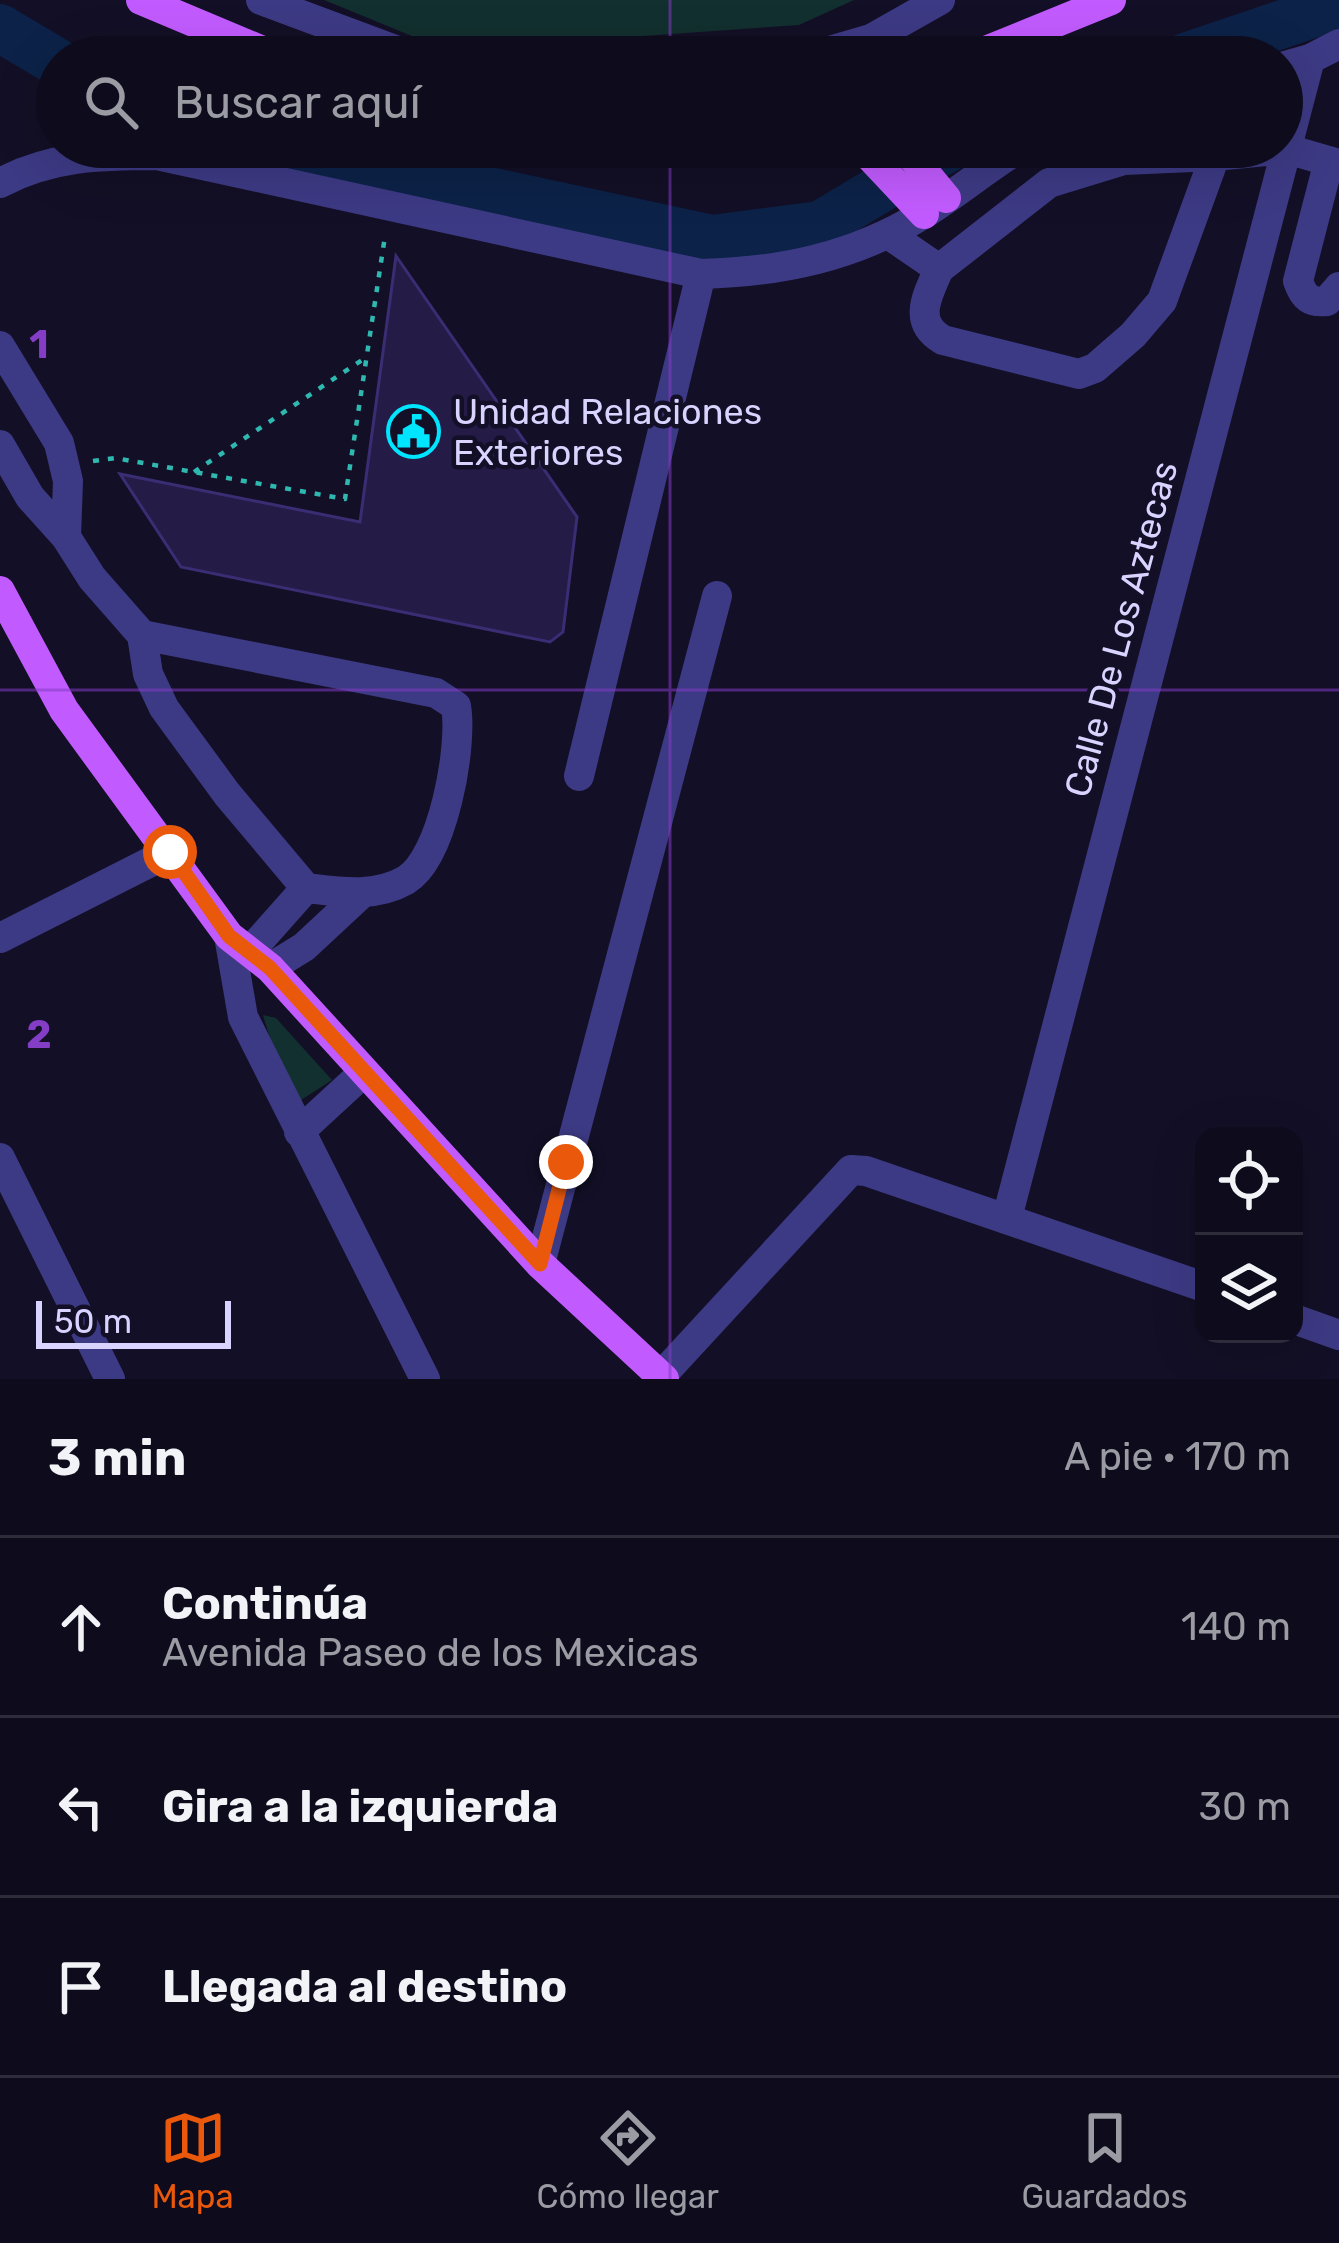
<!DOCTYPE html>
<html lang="es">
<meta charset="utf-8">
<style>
:root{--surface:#0e0b1c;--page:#1c1929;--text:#f1f3f6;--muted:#9b9ba3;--line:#2e2b3b;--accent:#ea580c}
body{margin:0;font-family:Rubik,sans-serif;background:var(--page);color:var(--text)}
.controls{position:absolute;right:36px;bottom:36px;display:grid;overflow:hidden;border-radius:24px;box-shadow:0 12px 48px #0002}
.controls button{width:108px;height:108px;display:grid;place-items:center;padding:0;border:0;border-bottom:3px solid var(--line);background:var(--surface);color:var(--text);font:60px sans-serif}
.scale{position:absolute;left:36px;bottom:30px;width:195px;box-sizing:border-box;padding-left:12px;border:6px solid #d9d4ff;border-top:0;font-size:33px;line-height:42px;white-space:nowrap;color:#d9d4ff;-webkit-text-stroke:9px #130f26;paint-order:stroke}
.stop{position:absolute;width:36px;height:36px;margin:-27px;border:9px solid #ea580c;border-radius:50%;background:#fff}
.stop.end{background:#ea580c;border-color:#fff;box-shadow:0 3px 12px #0008}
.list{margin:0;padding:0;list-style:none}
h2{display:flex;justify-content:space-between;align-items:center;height:156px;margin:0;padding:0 48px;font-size:51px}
h2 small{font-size:39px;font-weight:400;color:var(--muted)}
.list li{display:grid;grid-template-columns:78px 1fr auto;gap:36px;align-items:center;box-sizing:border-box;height:180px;padding:0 48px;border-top:3px solid var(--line)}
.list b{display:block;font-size:45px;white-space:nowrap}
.list p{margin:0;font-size:39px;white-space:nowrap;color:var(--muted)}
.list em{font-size:39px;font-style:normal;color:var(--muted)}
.icon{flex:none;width:66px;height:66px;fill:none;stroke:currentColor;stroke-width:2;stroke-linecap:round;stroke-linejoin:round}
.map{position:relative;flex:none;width:1339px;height:1379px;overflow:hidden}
.search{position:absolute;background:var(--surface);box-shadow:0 12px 48px #0002;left:36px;right:36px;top:36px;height:132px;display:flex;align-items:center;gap:30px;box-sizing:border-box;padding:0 42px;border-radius:66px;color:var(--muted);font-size:45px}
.sheet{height:696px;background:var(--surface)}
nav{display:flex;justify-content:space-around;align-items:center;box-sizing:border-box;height:168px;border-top:3px solid var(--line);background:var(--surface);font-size:33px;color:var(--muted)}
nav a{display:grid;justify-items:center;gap:6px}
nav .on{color:var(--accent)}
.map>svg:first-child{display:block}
.green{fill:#12302f}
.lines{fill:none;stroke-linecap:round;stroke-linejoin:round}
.river{stroke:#0c2248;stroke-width:48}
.building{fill:#241b47;stroke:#3b2d73;stroke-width:3}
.path{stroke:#2fb8b0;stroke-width:4.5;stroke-dasharray:6 9;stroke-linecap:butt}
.minor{stroke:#3d3a85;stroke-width:30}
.major{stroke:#c25bff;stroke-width:30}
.route{stroke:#ea580c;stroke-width:15}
.grid{fill:none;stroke:#843dc5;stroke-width:3;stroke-opacity:0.55}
.labels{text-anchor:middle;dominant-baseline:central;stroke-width:9;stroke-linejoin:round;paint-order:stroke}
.poi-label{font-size:36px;fill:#d9d4ff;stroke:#130f26;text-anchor:start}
.street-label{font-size:36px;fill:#d9d4ff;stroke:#130f26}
.grid-label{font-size:39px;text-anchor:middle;font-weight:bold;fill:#843dc5;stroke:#130f26;stroke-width:9;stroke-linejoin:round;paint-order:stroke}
</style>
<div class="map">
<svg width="1339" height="1379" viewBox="0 0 1339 1379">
<rect width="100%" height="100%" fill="#130f26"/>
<!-- green -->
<path class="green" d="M324,0H854L799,25L446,50Z
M263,1015L276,1018L332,1080L298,1102L283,1081Z"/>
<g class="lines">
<!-- river -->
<path class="river" d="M0,28L57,62
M1185,57L1339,5
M285,147L712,239L820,225L950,147"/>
</g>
<!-- building -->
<path class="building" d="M396,256L577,517L563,632L550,642L181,567L120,474L360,522Z"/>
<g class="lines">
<!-- path -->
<path class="path" d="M93,461L115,458L345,499L385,236
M194,472L368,356"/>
<!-- minor -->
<path class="minor" d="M261,0L414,57
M751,57L823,53L871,39L940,0
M1282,67L1310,59L1339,44
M1329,161L1298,281C1304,298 1310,303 1327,301L1339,287
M0,183C50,156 101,155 157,155L701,274C781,272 853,257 922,215C956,194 987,168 1021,147
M888,234L939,269C927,296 912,322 943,340L1079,374L1095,368L1133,335L1162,301L1215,156L1287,149L1339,164
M939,269L1049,183L1124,160L1215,156
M0,346L59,443L68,481L66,537
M0,445L30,497L66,537L92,578L142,635L148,674L164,708L227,794L306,888C340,892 375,898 406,880C443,858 463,746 456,706L436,693L142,635
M579,776L701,274
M229,936L243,1017L425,1379
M0,938L170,852
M250,951L306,888
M270,968L304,947L360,895
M299,1132L362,1074
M0,1158L110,1379
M1007,1218L1310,59
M540,1264L717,596
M1294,1319L1339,1335
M661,1376L851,1170L866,1171L1204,1287"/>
<!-- major -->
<path class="major" d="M141,0L277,57
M971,57L1111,0
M861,147L924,214
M904,147L946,198
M0,591L64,710L229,936L270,968L540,1264L664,1379"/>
</g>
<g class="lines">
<!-- route -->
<path class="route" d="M170,852L229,936L270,968L540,1264L566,1162"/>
</g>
<!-- grid -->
<path class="grid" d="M670,0V57M670,147V1379M0,690H1339"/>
<!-- icons -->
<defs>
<symbol id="civic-ring" viewBox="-11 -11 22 22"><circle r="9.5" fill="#130f26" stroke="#00e5ff" stroke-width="1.5"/><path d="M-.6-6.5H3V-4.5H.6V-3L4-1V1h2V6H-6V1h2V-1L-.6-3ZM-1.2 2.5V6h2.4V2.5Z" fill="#00e5ff"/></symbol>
</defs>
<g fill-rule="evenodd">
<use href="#civic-ring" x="384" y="402" width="59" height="59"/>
</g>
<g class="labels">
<!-- poi labels -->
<g class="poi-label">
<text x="453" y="411">Unidad Relaciones<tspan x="453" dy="41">Exteriores</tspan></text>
</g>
<!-- street labels -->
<g class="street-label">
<text transform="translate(1121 629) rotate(-75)">Calle De Los Aztecas</text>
</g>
</g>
<g class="grid-label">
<text x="39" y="358">1</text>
<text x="39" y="1048">2</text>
</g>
</svg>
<div class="controls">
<button><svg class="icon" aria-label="locate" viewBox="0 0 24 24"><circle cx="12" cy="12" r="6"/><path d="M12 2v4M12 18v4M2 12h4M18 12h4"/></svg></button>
<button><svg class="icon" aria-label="layers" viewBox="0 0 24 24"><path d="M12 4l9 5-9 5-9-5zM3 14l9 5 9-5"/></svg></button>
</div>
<div class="scale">50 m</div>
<div class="stop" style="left:170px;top:852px"></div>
<div class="stop end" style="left:566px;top:1162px"></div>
<div class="search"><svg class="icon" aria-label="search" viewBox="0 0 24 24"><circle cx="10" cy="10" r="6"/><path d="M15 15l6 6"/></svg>Buscar aquí</div>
</div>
<section class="sheet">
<h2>3 min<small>A pie · 170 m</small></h2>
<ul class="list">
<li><svg class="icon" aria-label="ahead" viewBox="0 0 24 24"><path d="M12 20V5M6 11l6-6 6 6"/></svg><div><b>Continúa</b><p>Avenida Paseo de los Mexicas</p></div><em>140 m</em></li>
<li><svg class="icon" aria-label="left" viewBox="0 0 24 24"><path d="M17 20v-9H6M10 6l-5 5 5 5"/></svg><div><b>Gira a la izquierda</b></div><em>30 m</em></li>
<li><svg class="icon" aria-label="arrive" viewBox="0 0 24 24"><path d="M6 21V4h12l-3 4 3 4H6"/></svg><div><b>Llegada al destino</b></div></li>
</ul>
</section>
<nav>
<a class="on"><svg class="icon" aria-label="map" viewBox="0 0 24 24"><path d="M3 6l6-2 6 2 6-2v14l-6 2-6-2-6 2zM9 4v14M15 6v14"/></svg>Mapa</a>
<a><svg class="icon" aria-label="directions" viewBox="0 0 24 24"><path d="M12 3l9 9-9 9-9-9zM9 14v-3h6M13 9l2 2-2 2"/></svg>Cómo llegar</a>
<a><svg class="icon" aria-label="saved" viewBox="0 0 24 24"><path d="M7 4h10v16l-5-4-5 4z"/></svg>Guardados</a>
</nav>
